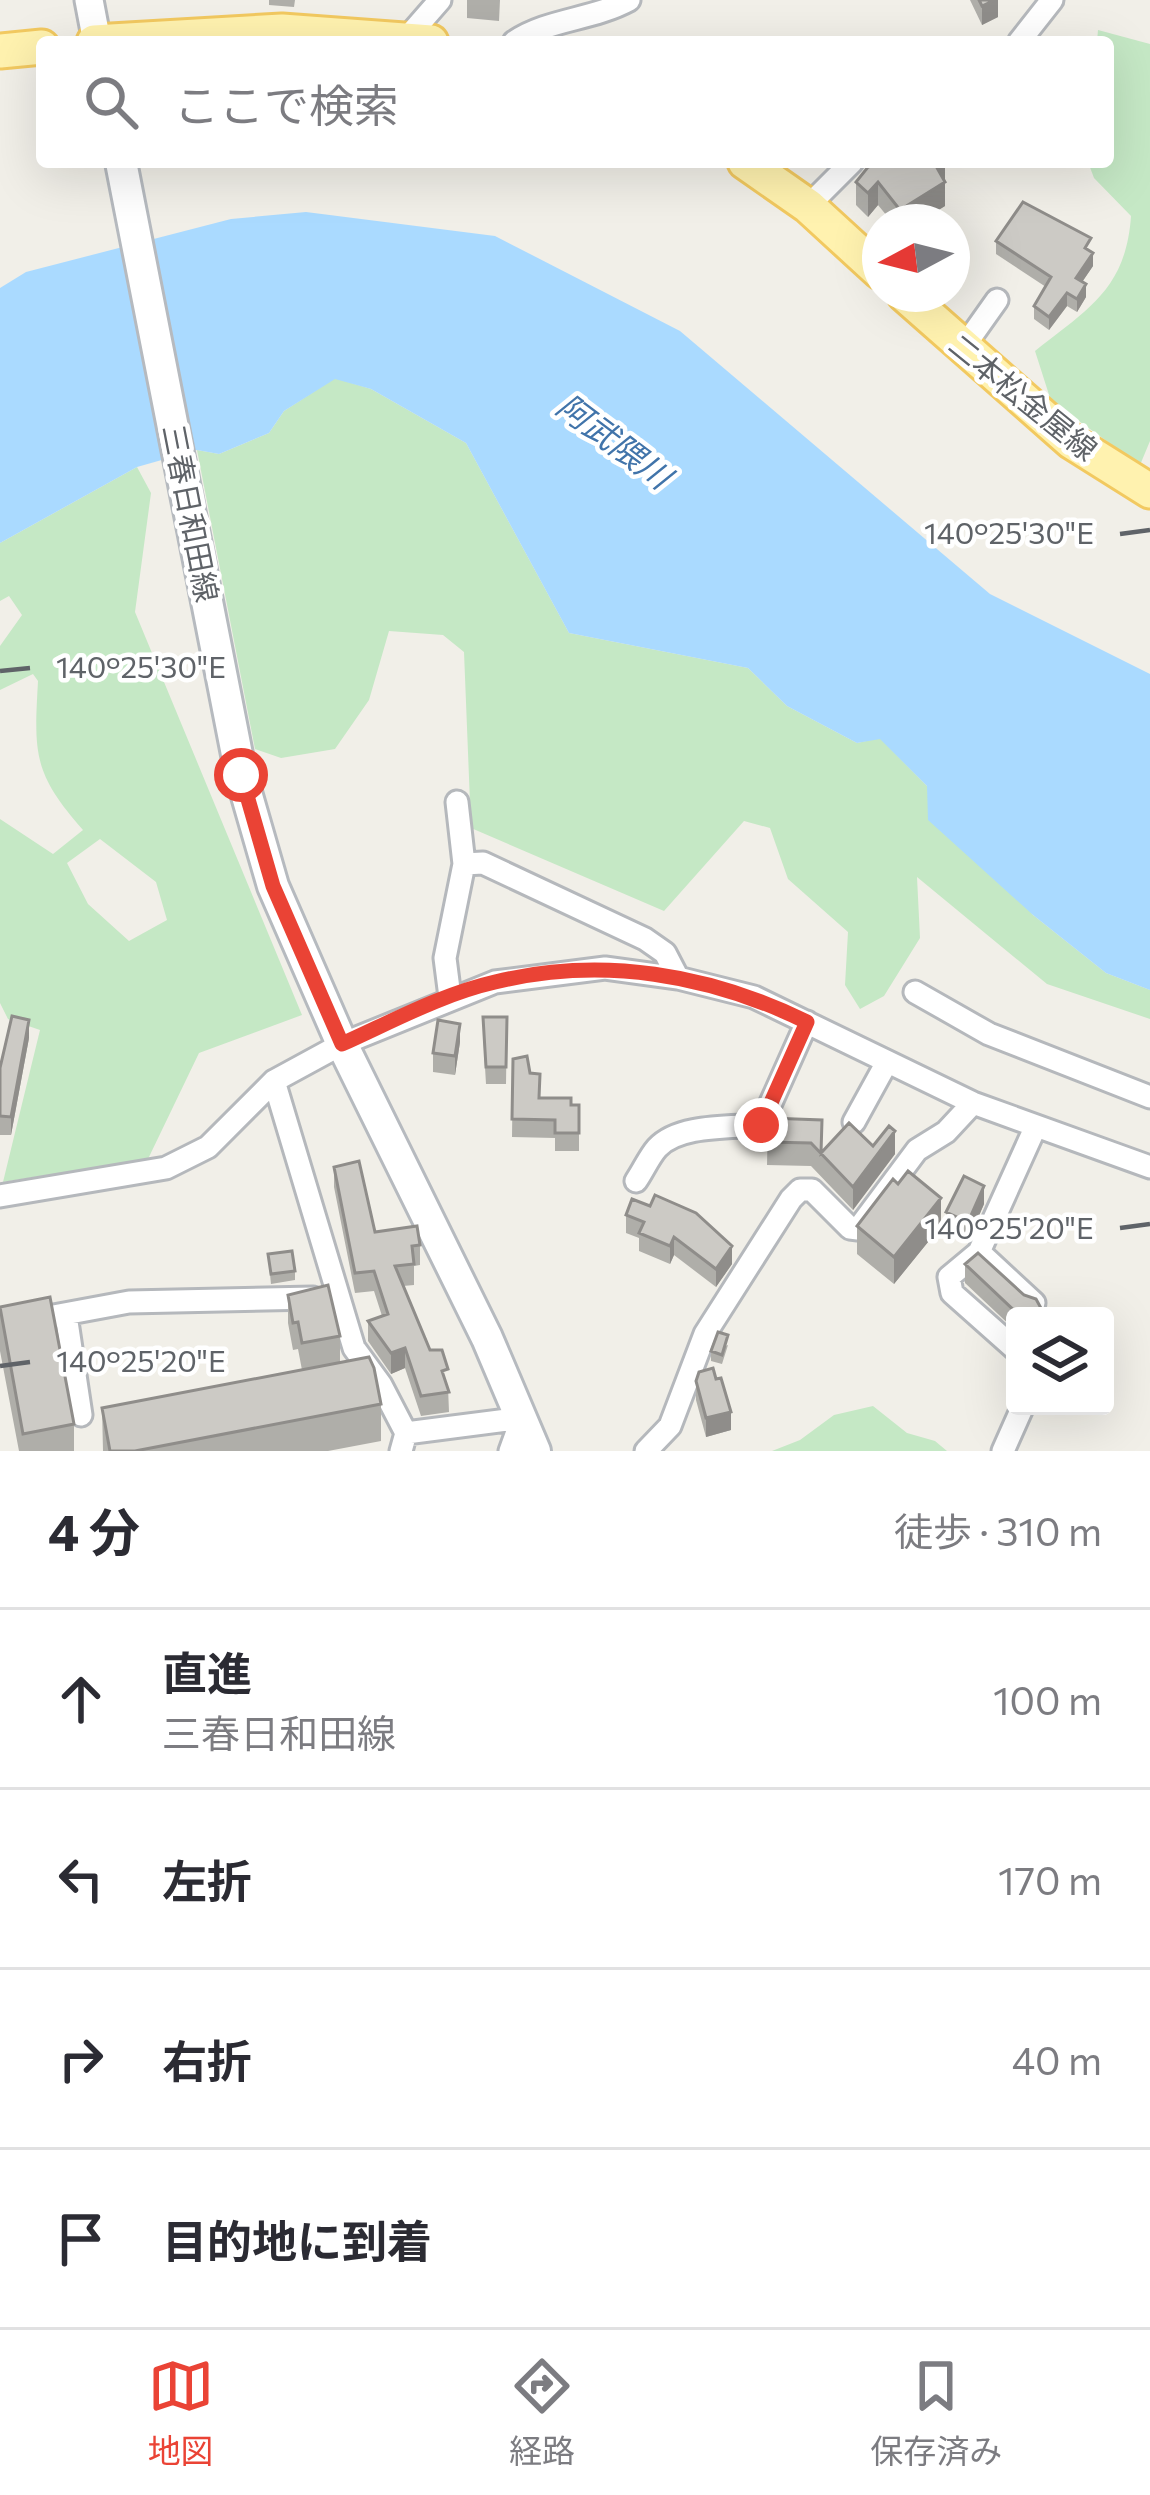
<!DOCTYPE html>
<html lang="ja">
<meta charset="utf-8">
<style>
:root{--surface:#fff;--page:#f7f7f7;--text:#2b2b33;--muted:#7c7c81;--line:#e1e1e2;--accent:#ea4335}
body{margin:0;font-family:Commissioner,"Noto Sans JP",sans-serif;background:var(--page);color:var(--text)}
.controls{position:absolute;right:36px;bottom:36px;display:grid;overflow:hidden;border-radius:12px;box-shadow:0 12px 48px #0002}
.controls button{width:108px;height:108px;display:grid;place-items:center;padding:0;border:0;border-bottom:3px solid var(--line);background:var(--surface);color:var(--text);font:60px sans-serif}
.compass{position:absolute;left:862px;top:204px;width:108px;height:108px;border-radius:50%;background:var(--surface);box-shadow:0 12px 48px #0002;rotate:263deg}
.stop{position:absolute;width:36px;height:36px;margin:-27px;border:9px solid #ea4335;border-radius:50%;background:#fff}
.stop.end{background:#ea4335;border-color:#fff;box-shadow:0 3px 12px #0008}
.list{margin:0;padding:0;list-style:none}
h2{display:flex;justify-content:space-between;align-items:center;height:156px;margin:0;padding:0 48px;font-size:51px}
h2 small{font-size:39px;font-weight:400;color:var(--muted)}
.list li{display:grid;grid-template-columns:78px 1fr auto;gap:36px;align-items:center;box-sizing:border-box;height:180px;padding:0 48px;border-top:3px solid var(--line)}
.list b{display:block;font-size:45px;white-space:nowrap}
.list p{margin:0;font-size:39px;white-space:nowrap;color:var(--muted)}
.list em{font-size:39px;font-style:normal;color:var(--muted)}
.icon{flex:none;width:66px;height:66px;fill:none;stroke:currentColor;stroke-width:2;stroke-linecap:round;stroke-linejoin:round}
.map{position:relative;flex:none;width:1150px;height:1451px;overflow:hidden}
.search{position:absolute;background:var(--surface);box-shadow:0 12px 48px #0002;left:36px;right:36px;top:36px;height:132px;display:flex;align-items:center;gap:30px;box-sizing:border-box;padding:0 42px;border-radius:12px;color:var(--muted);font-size:45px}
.sheet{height:876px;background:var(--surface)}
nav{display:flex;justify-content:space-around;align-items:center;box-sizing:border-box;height:168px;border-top:3px solid var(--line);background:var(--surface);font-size:33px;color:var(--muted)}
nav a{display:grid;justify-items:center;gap:6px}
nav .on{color:var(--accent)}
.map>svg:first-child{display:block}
.green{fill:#c5e8c5;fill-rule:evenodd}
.water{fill:#aadaff}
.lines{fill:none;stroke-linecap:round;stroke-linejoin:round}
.minor-casing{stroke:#b5b8bc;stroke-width:27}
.tertiary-casing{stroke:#b5b8bc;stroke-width:33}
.secondary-casing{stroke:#b6babf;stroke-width:36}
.primary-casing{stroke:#f2c960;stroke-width:39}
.minor{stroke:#fff;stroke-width:21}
.tertiary{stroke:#fff;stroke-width:27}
.secondary{stroke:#fff;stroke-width:30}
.primary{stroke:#fff2af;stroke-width:33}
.wall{fill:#afaea9}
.shaded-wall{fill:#8f8d8a}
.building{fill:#cccac5;stroke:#8f8d8a;stroke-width:3}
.route{stroke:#ea4335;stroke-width:15}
.ticks{fill:none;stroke:#5f6368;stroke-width:4.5}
.labels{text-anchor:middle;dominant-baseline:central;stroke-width:9;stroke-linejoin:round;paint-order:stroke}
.street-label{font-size:30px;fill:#5f6368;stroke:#fff}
.water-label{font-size:33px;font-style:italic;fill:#4174aa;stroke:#fff}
.ticks-label{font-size:30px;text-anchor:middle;fill:#5f6368;stroke:#fff;stroke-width:9;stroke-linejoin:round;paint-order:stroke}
</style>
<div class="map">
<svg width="1150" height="1451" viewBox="0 0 1150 1451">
<rect width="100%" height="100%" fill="#f1efe8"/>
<!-- green -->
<path class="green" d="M1098,30L1150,44V441L1140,465L1051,401L1035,351C1088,309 1126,289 1131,216L1094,178L1088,162H1108V42H1097Z
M335,378L371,389L466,443L569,633L748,668L787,706L857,743L880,738L927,786L1033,915L1106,973L1150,990V1019L1047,984L917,877L920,938L884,996L860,1009L845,985L848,932L788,879L770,828L744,821L664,911L471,828L464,652L443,635L389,631L369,700L335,749L281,758L255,749L197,450L219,454L269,433L284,411Z
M137,467L151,493L135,612L302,1015L199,1053L148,1159L3,1182L40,1030L8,1019L0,1003V819L53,854L83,830C33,773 34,754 38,681L33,674L0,690V646L22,615L9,596L0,601V543ZM100,839L156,882L167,920L129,941L88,904L67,863Z
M873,1406L907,1433L935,1441L947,1451H772L800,1440L834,1415Z"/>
<!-- water -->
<path class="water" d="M306,212L495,236L680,331L990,594L1150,674V990L1106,973L1033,915L928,820L927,786L880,739L857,743L787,706L748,668L569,633L466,443L371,389L335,379L284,411L269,433L219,454L197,450L137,467L0,543V288L26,272L231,219Z"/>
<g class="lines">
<defs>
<path id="minor" d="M406,39L440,0
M514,42C548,19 592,20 629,0
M1019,42L1052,0
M808,206L852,162
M963,348L997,300
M464,864L483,863L645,939L665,953L678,978
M915,992L989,1034L1150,1097
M450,997L445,958L464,864L457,802
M274,1081L354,1348L381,1385L406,1433L401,1451
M854,1122L887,1062
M636,1181C643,1171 649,1157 657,1148C679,1124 731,1128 761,1125L807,1022
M0,1196L166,1168L208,1147L274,1081L342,1044L495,982L605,968L678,978L754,997L973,1103L1150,1167
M979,1252L1034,1303
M66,1315L81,1415
M0,1326L129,1302L313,1298
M1015,1349L952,1293L949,1277L979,1252L1035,1128
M406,1433L522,1418
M510,1451L522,1418
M646,1451L670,1426L705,1334L791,1199L800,1190H812L850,1228L858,1229L917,1150L946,1132L973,1103
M1003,1451L1023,1406"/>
<path id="tertiary" d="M89,0L97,42"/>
<path id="secondary" d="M121,162L241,775L273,886L342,1044L487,1338L535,1451"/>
<path id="primary" d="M94,42L282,31L431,42
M0,51L42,47
M745,162L808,206L880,272
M904,294L1072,442L1150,491"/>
</defs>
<!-- minor casing -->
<use href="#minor" class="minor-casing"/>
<!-- tertiary casing -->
<use href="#tertiary" class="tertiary-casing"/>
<!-- secondary casing -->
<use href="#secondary" class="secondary-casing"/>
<!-- primary casing -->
<use href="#primary" class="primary-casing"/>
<!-- minor -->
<use href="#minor" class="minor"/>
<!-- tertiary -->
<use href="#tertiary" class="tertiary"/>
<!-- secondary -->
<use href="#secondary" class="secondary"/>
<!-- primary -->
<use href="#primary" class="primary"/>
</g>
<!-- wall -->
<path class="wall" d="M269,0H295L294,7L269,5Z
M467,0H500L499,21L467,18Z
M970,0H998V17L982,25Z
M945,162V206L919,222H892L878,205L868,217L856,205V182Z
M996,241L1091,251L1093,266L1082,282L1086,297L1077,312L1067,306L1049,330L1034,319V306L1046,287L996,254Z
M507,1017L506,1084H486L483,1033Z
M29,1038L11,1135H0V1068Z
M460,1042L455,1075L433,1072V1053Z
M513,1059L530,1073L539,1098L579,1105V1151H555V1138L512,1137Z
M768,1118L822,1120V1152L873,1146L895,1154L853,1210L811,1166L767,1165Z
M334,1167L375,1232L420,1245V1265L414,1266V1285L403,1286L430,1350L448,1387L449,1412L421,1416L405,1368L391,1374L368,1341V1321L382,1316L374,1291L355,1293L334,1187Z
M984,1204L968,1241L946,1230V1212Z
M626,1215L732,1264L716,1287L674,1255L670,1264L639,1251V1238L626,1233Z
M857,1226H941L894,1284L857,1254Z
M268,1254L295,1271V1280L271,1284Z
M965,1264L1024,1295L1042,1316H1015V1330L965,1283Z
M288,1295L340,1336V1363L381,1404V1441L328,1451H103L102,1408L302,1370L298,1349L293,1350L288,1323Z
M0,1307L74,1424V1451H19L0,1351Z
M728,1345L722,1364L711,1361V1351Z
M696,1381L731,1430L706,1437L696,1400Z"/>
<!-- shaded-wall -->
<path class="shaded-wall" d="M995,0H998V17L982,25V6Z
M942,162H945V206L919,222H900V210L936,166Z
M878,182V205L868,217V193Z
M1093,253V266L1076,291V278Z
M1086,284V297L1077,312V299Z
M1067,293V306L1049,330V317Z
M29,1020V1038L11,1135V1117Z
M460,1024V1042L455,1075V1056Z
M895,1131V1154L853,1210V1187Z
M984,1186V1204L968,1241V1222Z
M941,1198V1226L894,1284V1257Z
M674,1237V1255L670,1264V1246Z
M732,1246V1264L716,1287V1269Z
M405,1348V1368L391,1374V1353Z
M731,1412V1430L706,1437V1418Z"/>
<!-- building -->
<path class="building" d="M979,0H995L982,6Z
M886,162H942L936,166L945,182L900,210L878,182L868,193L856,182L868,167Z
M1023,202L1091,238L1085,248L1093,253L1076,278L1086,284L1077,299L1067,293L1049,317L1034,306L1051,277L996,241Z
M12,1016L29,1020L11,1117L0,1116V1068Z
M483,1017H507L506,1067H486Z
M438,1020L460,1024L455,1056L433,1053Z
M527,1056L530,1073L540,1074L539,1098H571V1105H579V1133H555V1120L512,1119L513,1059Z
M768,1118L822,1120L821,1153L849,1123L873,1146L889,1126L895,1131L853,1187L811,1143L767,1142Z
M359,1161L375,1232L417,1226L420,1245L412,1246L414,1264L395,1266L430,1350H442L448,1369L442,1371L449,1392L421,1396L405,1348L391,1353L368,1321L388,1314L374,1271L355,1273L334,1167Z
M908,1171L941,1198L894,1257L857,1226L893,1179L898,1184Z
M964,1176L984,1186L968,1222L946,1212Z
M655,1195L696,1213L732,1246L716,1269L674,1237L670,1246L639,1233L644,1222L626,1215L632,1199L650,1206Z
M292,1251L295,1271L271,1274L268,1254Z
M978,1253L1024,1295L1036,1299L1042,1310L1036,1316H1020L965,1264Z
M328,1285L340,1336L302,1343L298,1322L293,1323L288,1295Z
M50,1297L74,1424L23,1434L0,1307Z
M718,1332L728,1335L722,1355L711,1351Z
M369,1357L374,1368L381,1404L135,1451H110L102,1408Z
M713,1368L716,1379L721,1378L731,1412L706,1418L696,1381L699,1372Z"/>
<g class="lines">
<!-- route -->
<path class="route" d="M241,775L273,886L342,1044C391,1022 442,994 495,982C602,956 709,974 807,1022L761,1125"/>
</g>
<!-- ticks -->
<path class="ticks" d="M1120,534L1150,530M0,671L30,668M1120,1228L1150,1224M0,1366L30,1362"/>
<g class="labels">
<!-- street labels -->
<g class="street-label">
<text transform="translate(1024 396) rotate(39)">二本松金屋線</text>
<text transform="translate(192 513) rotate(79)">三春日和田線</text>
</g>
<!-- water labels -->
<g class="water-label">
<text transform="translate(615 440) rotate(37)">阿武隈川</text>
</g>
</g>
<g class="ticks-label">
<text x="1009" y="544">140°25'30"E</text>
<text x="141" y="678">140°25'30"E</text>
<text x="1009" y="1239">140°25'20"E</text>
<text x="141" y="1372">140°25'20"E</text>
</g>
</svg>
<div class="controls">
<button><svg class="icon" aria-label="layers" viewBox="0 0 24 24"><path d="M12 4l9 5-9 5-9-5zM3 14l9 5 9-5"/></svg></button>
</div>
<svg class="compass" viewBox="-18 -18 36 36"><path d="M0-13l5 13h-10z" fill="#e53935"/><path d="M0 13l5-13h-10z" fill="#7c7c81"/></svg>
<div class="stop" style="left:241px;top:775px"></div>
<div class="stop end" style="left:761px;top:1125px"></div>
<div class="search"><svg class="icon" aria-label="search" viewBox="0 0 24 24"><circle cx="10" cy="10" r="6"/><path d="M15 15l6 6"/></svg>ここで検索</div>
</div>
<section class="sheet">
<h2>4 分<small>徒歩 · 310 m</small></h2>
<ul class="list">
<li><svg class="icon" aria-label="ahead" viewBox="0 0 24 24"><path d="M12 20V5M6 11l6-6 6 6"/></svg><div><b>直進</b><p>三春日和田線</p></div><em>100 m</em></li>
<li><svg class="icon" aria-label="left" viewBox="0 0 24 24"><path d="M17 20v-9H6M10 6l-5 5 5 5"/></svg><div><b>左折</b></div><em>170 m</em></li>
<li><svg class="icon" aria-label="right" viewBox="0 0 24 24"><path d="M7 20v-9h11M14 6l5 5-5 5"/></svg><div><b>右折</b></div><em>40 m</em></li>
<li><svg class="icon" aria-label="arrive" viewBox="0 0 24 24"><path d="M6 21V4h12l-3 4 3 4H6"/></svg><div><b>目的地に到着</b></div></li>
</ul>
</section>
<nav>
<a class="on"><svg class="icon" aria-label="map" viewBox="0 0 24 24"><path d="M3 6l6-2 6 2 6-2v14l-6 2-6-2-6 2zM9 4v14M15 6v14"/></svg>地図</a>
<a><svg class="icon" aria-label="directions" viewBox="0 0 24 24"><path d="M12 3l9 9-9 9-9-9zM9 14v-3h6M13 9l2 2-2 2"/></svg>経路</a>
<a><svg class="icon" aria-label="saved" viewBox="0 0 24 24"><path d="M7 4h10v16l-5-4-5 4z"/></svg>保存済み</a>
</nav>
